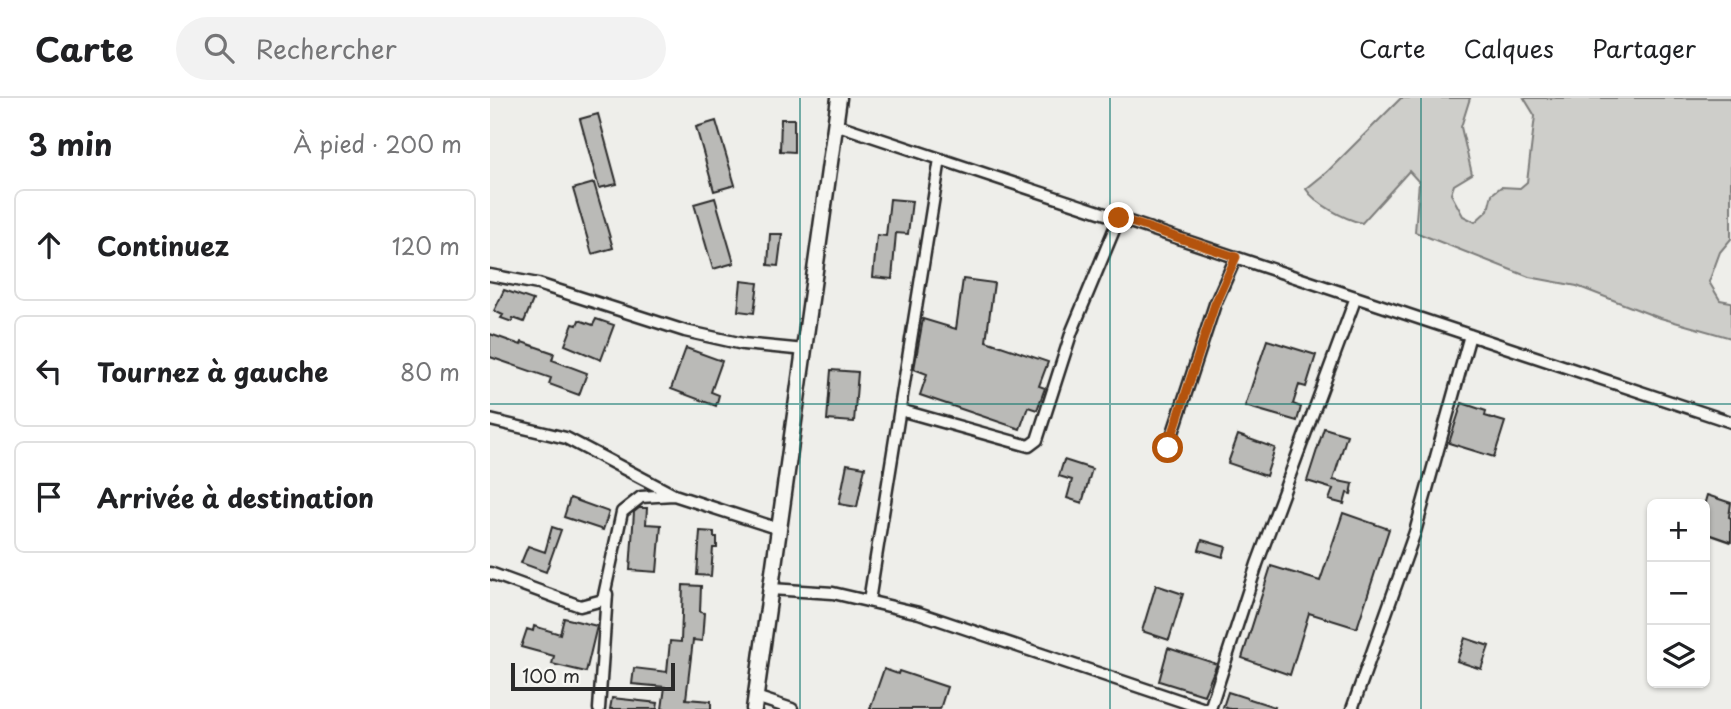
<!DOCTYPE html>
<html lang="fr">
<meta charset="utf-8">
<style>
:root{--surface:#fff;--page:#f2f2f2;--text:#202124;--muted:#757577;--line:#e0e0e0}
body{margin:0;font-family:"Playpen Sans",sans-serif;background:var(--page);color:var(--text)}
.controls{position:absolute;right:21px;bottom:21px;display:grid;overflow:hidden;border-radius:10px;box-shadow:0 2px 5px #0004}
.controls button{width:63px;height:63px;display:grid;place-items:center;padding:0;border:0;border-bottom:2px solid var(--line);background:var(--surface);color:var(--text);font:35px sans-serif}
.scale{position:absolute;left:21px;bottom:18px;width:164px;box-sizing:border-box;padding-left:7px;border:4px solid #2b2b2b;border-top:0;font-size:19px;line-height:24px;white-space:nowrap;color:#2b2b2b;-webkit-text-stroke:5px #f6f6f2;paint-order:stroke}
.stop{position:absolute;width:21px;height:21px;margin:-16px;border:5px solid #b45309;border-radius:50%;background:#fff}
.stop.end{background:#b45309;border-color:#fff;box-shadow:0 2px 7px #0008}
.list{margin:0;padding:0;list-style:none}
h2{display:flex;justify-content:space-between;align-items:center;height:91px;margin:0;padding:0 28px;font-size:30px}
h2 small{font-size:23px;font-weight:400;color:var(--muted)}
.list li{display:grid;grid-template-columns:46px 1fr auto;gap:21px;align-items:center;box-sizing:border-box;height:112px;margin:0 14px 14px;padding:0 14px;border:2px solid var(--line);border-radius:10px}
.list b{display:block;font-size:26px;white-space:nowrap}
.list em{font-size:23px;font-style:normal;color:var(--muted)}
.icon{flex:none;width:38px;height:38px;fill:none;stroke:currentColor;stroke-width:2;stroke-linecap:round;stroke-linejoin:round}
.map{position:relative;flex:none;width:1241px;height:611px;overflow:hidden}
header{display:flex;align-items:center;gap:42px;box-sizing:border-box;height:98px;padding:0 35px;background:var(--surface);border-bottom:2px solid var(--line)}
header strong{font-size:33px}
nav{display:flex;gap:38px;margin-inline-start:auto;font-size:24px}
.search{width:490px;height:63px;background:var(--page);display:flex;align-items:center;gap:18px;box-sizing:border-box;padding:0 24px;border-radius:38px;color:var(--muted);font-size:26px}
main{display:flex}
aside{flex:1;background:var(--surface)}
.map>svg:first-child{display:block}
.green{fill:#cececa;stroke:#7c7c7a;stroke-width:2}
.building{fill:#babab7;stroke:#2b2b2b;stroke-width:2}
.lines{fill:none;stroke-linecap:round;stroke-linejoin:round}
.street-casing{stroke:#2b2b2b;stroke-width:15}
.secondary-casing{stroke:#2b2b2b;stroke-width:19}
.street{stroke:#f6f6f2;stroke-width:10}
.secondary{stroke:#f6f6f2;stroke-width:14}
.route{stroke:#b45309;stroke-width:9}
.grid{fill:none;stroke:#0f766e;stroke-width:2;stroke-opacity:0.55}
</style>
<header>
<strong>Carte</strong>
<div class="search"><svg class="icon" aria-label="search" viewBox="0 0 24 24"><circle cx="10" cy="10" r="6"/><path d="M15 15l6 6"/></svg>Rechercher</div>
<nav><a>Carte</a><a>Calques</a><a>Partager</a></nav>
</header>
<main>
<aside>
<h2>3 min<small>À pied · 200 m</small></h2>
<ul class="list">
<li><svg class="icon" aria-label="ahead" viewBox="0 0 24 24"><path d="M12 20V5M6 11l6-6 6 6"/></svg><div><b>Continuez</b></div><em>120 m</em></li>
<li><svg class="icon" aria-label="left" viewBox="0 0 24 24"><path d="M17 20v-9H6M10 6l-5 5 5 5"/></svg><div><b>Tournez à gauche</b></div><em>80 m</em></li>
<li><svg class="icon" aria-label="arrive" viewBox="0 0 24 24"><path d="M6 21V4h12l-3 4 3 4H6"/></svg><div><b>Arrivée à destination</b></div></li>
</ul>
</aside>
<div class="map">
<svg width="1241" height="611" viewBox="0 0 1241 611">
<rect width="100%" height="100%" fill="#eeeeea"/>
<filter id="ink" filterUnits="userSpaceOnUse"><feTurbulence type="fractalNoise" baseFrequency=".0143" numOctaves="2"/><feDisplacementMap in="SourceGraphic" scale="14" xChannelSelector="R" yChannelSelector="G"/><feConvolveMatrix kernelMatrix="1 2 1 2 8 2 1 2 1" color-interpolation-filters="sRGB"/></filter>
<g filter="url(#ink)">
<!-- green -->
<path class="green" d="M911,0H980L971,29L982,76L964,87L961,96L973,118L985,124L998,112L1002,96L1011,89L1030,90L1037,84L1045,18L1034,0H1241V141L1230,154L1219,184L1230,202L1241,204V240L1167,219L1087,188L1039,179L925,134L929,84L919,73L872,125C854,121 826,106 816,91L837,74Z"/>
<!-- building -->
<path class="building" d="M108,16L127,86L109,90L90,21Z
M291,21H304V54L290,53Z
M226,23L245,87L224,93L206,29Z
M104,85L123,150L102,156L83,91Z
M225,100L244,165L223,171L204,106Z
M400,101L422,103L418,136L406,135L402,181L383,179L387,137L396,138Z
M280,136H292L288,168L278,167Z
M473,181L504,185L496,243L558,264L549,288L555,290L547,312L538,309L530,331L430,297L437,276L424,271L433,221L466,231Z
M251,183L268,185L264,215L248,213Z
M14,192L43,202L34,224L23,220L22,224L11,220L13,217L4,213Z
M106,221L124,227L111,262L75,247L83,226L87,227L89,222L103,227Z
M0,236L31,247L32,244L64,255L62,262L97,275L89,297L59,286L61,280L0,259Z
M777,242L826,257L816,289L809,287L803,306L811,309L807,323L755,308Z
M196,250L232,263L221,294L229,297L226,308L181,291Z
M341,272L368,274L364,324L337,322Z
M972,305L996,313L995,318L1015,324L1004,359L959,345Z
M834,330L857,337L843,382L863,386L861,396L857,395L854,406L839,402L843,391L817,383Z
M748,337L785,350L776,378L738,365Z
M574,362L602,371L592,405L577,400L582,382L569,378Z
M357,366L375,369L367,409L349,406Z
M1217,397L1241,405L1239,419L1241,420V444L1215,435V404Z
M80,400L119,414L113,432L74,419Z
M149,410H157L156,426L171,427L167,474L140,472L144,414Z
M853,415L899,431L867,530L819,515L800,577L752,560L781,468L830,483Z
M62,429L71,432L56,474L31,465L38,448L55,454Z
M210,433L224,434V439H227V450H223L221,478L207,477Z
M712,442L736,449L733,459L709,452Z
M193,487L211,488L210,514L214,515L212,543L203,542L196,601L221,603V611H172L175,589L142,586L144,570L177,574L180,543L191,544Z
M666,487L693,496L679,542L652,533Z
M74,520L107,528L96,574L62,566L64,558L31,549L37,531L43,533L44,528L70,536Z
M975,540L999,548L991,571L967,563Z
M678,550L727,566L714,597L669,583Z
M394,571L408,576L409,573L457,589L450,611H380Z
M738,594L785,609L784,611H740L733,609Z
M122,600L168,605L167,611H120Z"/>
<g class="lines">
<defs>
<path id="street" d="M345,26L1241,324
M0,177L48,186L195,233L253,246L315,252
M410,312L539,348L547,342L582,233L629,120
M0,322L76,340L184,397L289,431
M678,350L725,206L746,159
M0,475L90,508L113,502L132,414L151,399L183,397
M281,491L343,495L429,515L715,611
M379,503L450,61
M266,599L302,611
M109,611L117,496
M720,611L767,466L866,199
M862,611L925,434L980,237"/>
<path id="secondary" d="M264,611L349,0"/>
</defs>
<!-- street casing -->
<use href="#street" class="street-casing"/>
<!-- secondary casing -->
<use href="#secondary" class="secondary-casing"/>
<!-- street -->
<use href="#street" class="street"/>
<!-- secondary -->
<use href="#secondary" class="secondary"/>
</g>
</g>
<g class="lines" filter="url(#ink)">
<!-- route -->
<path class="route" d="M629,120L746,159L725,206L678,350"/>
</g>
<!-- grid -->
<path class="grid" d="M310,0V611M620,0V611M931,0V611M0,306H1241"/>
</svg>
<div class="controls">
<button>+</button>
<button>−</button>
<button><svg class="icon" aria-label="layers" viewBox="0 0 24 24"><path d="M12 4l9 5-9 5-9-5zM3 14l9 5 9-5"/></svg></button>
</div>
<div class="scale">100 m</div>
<div class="stop" style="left:678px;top:350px"></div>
<div class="stop end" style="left:629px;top:120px"></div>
</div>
</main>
